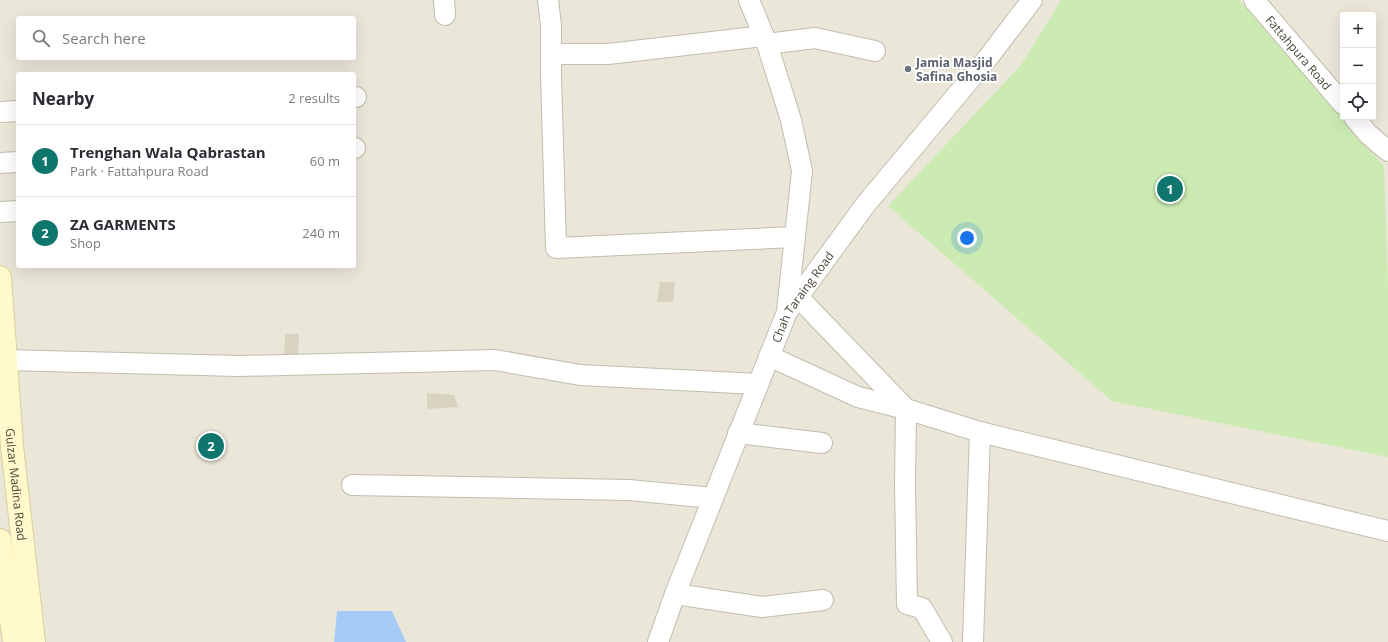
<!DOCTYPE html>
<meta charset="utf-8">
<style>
:root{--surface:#fff;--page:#f7f7f7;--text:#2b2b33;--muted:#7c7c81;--line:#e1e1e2;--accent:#0f766e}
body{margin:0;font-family:"Open Sans",sans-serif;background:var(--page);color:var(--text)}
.controls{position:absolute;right:12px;top:12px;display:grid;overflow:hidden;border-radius:4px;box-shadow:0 4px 16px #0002}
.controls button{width:36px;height:36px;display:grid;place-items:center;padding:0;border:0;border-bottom:1px solid var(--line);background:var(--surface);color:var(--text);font:20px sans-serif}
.you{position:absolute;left:967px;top:238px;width:14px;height:14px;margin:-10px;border:3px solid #fff;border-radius:50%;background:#1a73e8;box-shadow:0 0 0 6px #1a73e833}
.badge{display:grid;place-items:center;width:26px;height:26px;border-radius:50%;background:var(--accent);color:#fff;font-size:13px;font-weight:700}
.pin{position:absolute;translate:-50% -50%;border:2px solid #fff;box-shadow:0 1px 4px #0006}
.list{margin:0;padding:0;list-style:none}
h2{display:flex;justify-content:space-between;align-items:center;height:52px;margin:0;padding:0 16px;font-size:17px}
h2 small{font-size:13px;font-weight:400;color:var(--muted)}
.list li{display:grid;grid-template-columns:26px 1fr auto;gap:12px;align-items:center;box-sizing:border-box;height:72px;padding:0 16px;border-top:1px solid var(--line)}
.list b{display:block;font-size:15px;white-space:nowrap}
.list p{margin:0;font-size:13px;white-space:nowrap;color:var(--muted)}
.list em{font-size:13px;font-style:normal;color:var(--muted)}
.icon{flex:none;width:22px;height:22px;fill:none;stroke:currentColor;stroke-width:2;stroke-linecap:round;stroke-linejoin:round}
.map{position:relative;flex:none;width:1388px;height:642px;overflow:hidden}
.search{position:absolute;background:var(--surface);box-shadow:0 4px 16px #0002;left:16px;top:16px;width:340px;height:44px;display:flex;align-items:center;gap:10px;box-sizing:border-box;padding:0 14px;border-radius:4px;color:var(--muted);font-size:15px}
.panel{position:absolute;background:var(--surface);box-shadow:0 4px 16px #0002;left:16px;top:72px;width:340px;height:196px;border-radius:4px}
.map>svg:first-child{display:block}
.residential{fill:#eae7d9;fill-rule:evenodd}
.green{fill:#cbebb3}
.water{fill:#a6cbf4}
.building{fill:#d8d2c0}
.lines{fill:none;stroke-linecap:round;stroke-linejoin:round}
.street-casing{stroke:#c2bdad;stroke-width:22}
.secondary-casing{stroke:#d8ce9a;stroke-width:24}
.street{stroke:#fff;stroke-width:20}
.secondary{stroke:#fff9cc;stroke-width:22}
.worship-dot{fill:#6b7280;stroke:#fff;stroke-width:1.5}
.labels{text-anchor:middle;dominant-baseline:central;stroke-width:4;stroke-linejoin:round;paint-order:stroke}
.street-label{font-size:12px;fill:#4b4638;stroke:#fff}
.worship-label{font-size:12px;font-weight:bold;fill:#5b616d;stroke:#fff;text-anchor:start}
</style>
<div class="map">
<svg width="1388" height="642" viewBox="0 0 1388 642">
<rect width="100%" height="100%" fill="#f6f4eb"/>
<!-- residential -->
<path class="residential" d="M0,0H1388V642H0ZM1343,15H1373V117H1343ZM18,18H354V58H18ZM18,74H354V266H18Z"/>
<!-- green -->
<path class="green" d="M1061,0H1239L1384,166L1388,288V457L1112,401L888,206L1021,65Z"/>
<!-- water -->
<path class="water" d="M337,611H392L406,642H334Z"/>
<!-- building -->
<path class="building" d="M660,282H675L673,302H657Z
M285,334H299L298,356L284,358Z
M427,393L454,395L458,407L427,409Z"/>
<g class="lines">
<defs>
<g id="street">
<path d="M444,0L445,15"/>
<path d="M548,0L551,25V75L556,248L795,237"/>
<path d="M749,0L767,44L791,120L802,171L787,311"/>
<path id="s1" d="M1254,0L1343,104"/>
<path d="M767,44L815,38L875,51"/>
<path d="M551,54H608L764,36"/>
<path d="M354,97H356"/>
<path d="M0,112L18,111"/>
<path d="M1354,117L1368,134L1388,151"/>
<path d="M354,148H355"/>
<path d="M0,163L18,162"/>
<path d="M0,212L18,211"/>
<path d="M798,297L906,409L905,485L907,604L922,608L942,642"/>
<path d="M769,356L858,397L906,409L980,432L1388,531"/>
<path d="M6,360L239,366L495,360L580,375L758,384"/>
<path d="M738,433L822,443"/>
<path d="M352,485L629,490L713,498"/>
<path d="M675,594L762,607L823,600"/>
<path id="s2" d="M658,642L675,594L787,312L866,204L987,59L1032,0"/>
<path d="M973,642L980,432"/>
</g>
<g id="secondary">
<path id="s3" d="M0,277L12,446L34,642"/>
<path d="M0,540L14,642"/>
</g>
</defs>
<!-- street casing -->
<use href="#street" class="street-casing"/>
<!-- secondary casing -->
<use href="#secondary" class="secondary-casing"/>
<!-- street -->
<use href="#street" class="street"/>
<!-- secondary -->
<use href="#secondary" class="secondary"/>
</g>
<!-- markers -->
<circle class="worship-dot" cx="908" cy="69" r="4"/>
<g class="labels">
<!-- street labels -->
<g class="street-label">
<text stroke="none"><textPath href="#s1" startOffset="69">Fattahpura Road</textPath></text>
<text stroke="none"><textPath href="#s2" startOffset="375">Chah Taraing Road</textPath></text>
<text stroke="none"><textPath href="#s3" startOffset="208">Gulzar Madina Road</textPath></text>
</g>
<!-- worship labels -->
<g class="worship-label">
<text x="916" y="62">Jamia Masjid<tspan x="916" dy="14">Safina Ghosia</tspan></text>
</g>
</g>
</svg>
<div class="controls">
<button>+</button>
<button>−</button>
<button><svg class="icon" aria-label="locate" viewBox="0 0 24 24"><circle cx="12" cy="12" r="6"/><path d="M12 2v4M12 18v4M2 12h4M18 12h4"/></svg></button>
</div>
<div class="you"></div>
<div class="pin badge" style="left:1170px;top:189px">1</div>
<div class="pin badge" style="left:211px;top:446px">2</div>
<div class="search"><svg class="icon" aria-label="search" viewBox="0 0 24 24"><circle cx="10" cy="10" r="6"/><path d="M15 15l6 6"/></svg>Search here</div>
<section class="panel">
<h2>Nearby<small>2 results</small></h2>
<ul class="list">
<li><span class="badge">1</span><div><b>Trenghan Wala Qabrastan</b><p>Park · Fattahpura Road</p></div><em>60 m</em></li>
<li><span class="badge">2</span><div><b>ZA GARMENTS</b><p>Shop</p></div><em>240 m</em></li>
</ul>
</section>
</div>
